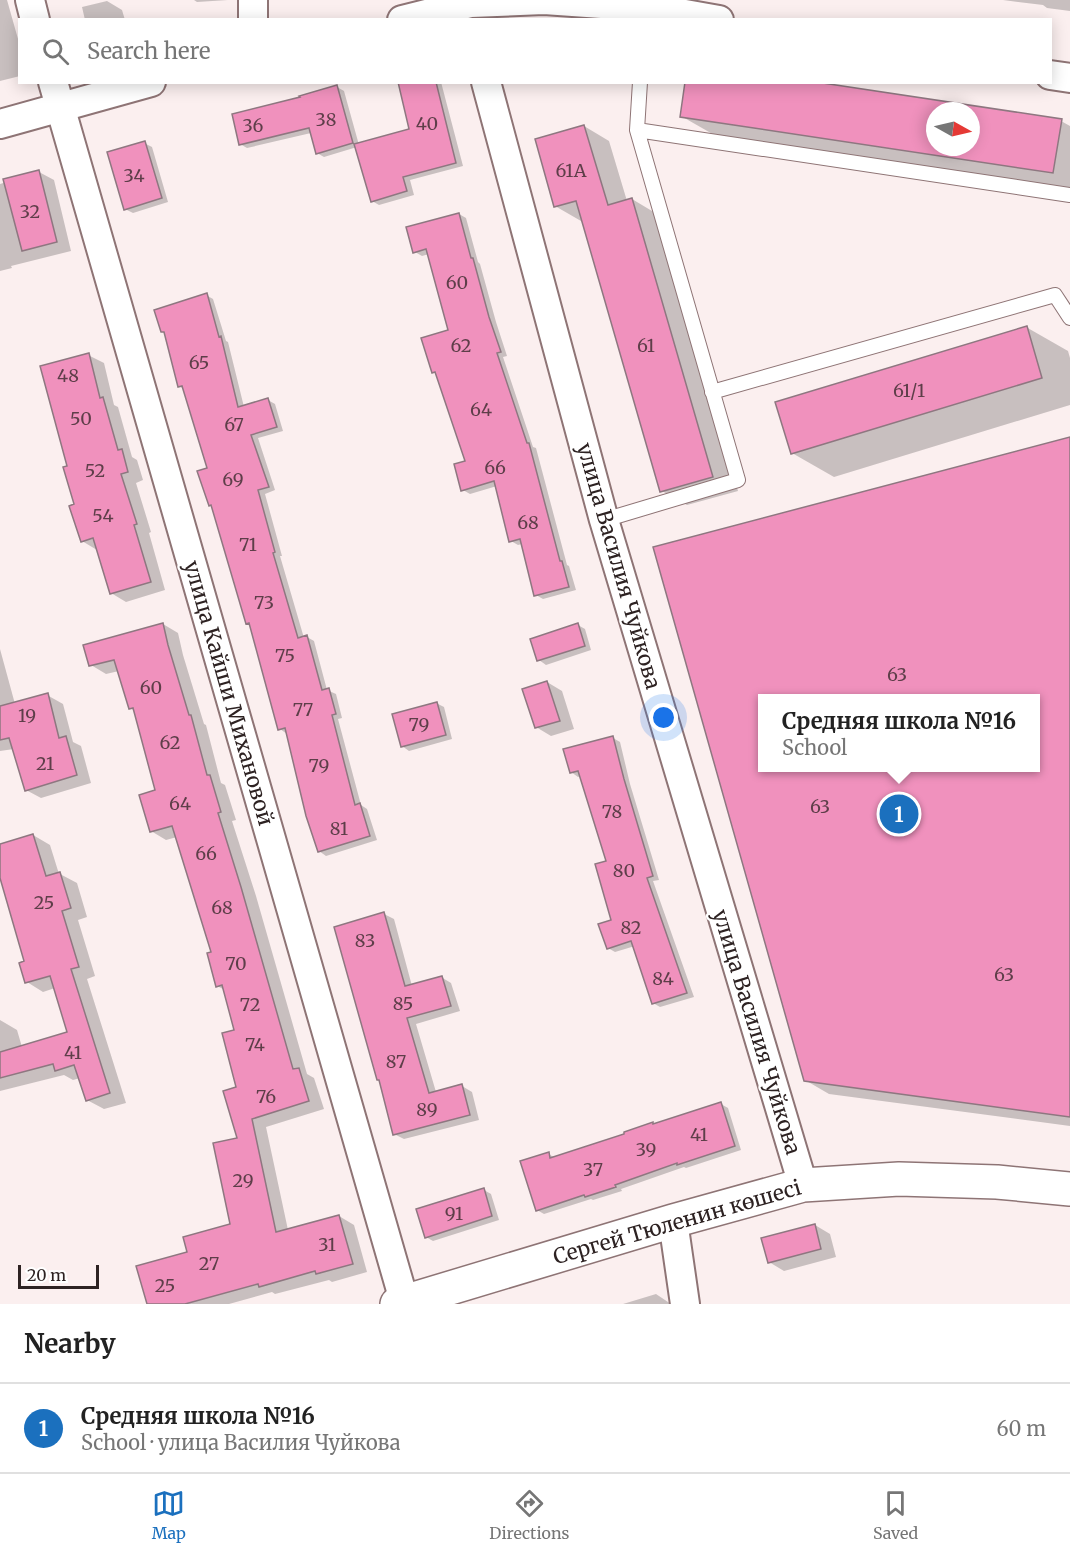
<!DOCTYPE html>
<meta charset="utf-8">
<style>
:root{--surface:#fff;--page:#f6f6f6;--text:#222;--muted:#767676;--line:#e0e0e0;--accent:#1b70be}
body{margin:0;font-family:Merriweather,serif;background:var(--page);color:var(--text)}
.compass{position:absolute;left:926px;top:102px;width:54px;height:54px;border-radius:50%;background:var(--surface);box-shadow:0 3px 15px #0003;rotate:98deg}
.scale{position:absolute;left:18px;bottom:15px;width:81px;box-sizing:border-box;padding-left:6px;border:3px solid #2d2222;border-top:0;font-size:16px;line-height:21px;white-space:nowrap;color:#2d2222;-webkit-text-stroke:4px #fff;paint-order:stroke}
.you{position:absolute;left:664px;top:718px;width:21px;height:21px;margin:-15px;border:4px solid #fff;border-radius:50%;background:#1a73e8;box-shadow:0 0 0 9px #1a73e833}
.badge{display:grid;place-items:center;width:39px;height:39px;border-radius:50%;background:var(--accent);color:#fff;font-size:20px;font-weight:700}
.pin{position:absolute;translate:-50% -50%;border:3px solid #fff;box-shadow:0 2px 6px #0006}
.popup{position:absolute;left:758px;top:694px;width:282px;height:78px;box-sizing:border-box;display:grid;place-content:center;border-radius:0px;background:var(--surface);filter:drop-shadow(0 2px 4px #0005);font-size:20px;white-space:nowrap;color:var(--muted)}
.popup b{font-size:22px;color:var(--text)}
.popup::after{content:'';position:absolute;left:50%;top:100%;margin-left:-12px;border:12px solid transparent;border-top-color:var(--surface)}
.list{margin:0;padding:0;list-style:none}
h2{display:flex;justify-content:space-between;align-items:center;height:78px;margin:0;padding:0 24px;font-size:26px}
h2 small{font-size:20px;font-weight:400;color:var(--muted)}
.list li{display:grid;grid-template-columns:39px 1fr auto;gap:18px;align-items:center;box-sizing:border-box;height:90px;padding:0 24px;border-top:2px solid var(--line)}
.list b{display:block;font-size:22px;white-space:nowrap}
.list p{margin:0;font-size:20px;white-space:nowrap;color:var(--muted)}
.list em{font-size:20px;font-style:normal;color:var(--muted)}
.icon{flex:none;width:33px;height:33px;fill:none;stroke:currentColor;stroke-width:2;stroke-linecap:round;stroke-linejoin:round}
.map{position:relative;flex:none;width:1070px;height:1304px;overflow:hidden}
.search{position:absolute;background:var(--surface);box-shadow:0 3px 15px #0003;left:18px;right:18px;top:18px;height:66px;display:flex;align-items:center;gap:15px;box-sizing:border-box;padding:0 21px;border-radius:0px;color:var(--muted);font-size:22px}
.sheet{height:168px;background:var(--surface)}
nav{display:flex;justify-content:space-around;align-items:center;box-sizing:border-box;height:84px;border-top:2px solid var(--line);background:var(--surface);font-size:16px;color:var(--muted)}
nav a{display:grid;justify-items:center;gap:3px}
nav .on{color:var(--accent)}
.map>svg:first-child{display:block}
.shadow{fill:#0003;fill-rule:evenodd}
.building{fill:#f091bd;stroke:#8e7780;stroke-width:1.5;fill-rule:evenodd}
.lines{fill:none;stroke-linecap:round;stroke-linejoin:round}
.lane-casing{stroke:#8e7475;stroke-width:16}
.street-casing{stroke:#8e7475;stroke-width:32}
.secondary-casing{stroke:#8e7475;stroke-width:36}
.lane{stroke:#fff;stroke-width:14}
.street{stroke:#fff;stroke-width:28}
.secondary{stroke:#fff;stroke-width:33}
.labels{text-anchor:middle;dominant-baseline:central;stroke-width:4.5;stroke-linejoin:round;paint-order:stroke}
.number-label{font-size:18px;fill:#5e3e49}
.street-label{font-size:21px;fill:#2d2222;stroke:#fff}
</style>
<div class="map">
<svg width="1070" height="1304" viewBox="0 0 1070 1304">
<rect width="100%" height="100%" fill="#fbefef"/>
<!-- shadow -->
<path class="shadow" d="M0,0H7L20,46V76L0,81Z
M194,0H228L197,2Z
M1003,0H1070V11L1047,8L1043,5Z
M107,1L122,10L125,20H85L82,7Z
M399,82H441L463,166L410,180L414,195L379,205L372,201L357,147L324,157L317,153L311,133L247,148L240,144L337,87L344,91L359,145L411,130Z
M805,82L1061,121L1070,126V192L723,140L681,116ZM935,111H971V147H935Z
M584,126L609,141L627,201L632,199L657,214L738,491L687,505L662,491L583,220L581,221L555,206Z
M144,143L152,147L168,202L133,213L125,209Z
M39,172L54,180L71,251L11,266L12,268L0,271V184Z
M459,214L466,218L478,262L480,264L496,322L507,356L503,357L533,447L536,448L567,565L569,566L576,590L543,599L536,595L522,544L518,545L511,541L497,486L470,494L463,490L467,462L438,375L433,372L450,331L429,254L422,256L415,252Z
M206,295L213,299L226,341L228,342L244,407L268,400L275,404L283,431L258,438L275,490L265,494L282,556H280L304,638L307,637L314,641L327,690L336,694L342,718L338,719L361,805L367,809L377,840L326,856L319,851L287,734L280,729L252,625L247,623L213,507L210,505L209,469L184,389L179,386L166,334L162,331Z
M1026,327L1068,351L1070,358V405L834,477L792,453Z
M88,355L104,363L114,405L118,407L132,457L137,460L143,480L136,483L151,532L149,533L165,590L126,602L111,593L97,550L82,541L69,467Z
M1070,438V1126L829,1094L805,1080L655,548ZM762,698H1036V768H762Z
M163,624L178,633L183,655L204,724L206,725L221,783L225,785L236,820L232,821L256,896L307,1074L314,1078L324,1109L266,1127L288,1230L339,1216L354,1225L367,1272L332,1282L329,1280L275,1294L272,1292L229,1304H148L189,1253L232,1225L239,1139L236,1031L225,990L217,986L213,953L177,837L166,840L151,831L157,791L135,711L130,708L119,671L106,674L91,665Z
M578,625L585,629L591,650L546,665L539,660Z
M0,649L15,704L47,695L63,704L73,742L81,746L91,783L41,798L26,790L14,749L0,751Z
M547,682L562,691L574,729L551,736L536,727Z
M436,703L444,707L452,739L409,751L402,746Z
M613,738L620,742L630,784L659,880L653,881L694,997L660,1007L653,1003L635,946L615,952L608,948L613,921L608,862L581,776L578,777L571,772Z
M33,835L50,845L59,874H60L77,883L87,917L78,920L95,976L87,979L126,1103L104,1109L87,1100L80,1078L73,1080L64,1075L0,1091V1020L17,1030L22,1047L69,1033L55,988L43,992L27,982L26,962L0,877V846Z
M384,914L394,919L412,986L441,977L451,983L460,1011L416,1024L436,1092L462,1086L472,1092L479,1120L404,1139L394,1134Z
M721,1104L728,1108L741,1150L686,1168L684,1167L621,1189L622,1191L593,1200L591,1199L544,1214L537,1210L548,1154L556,1158L626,1135L652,1123L655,1125Z
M484,1190L491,1194L499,1220L433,1241L426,1237Z
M815,1225L830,1234L836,1257L784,1271L769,1262Z
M656,1294L671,1304H623Z"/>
<!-- building -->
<path class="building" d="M398,82H436L456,163L403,177L407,191L371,202L354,144L409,129Z
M685,82H816L1062,119L1053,173L680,117ZM935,111H971V147H935Z
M337,85L353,143L316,154L309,128L239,145L232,114L300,97L299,96Z
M584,125L608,205L632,198L713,477L660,492L576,201L554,207L535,139Z
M145,141L162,198L124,210L107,152Z
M39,170L57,242L22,251L3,179Z
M459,213L471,258H473L489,317L501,352L497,353L527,443H529L560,561H562L569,587L534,596L520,539L509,542L494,481L461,491L454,464L465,461L435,372L432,373L421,338L448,330L426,249L413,253L406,227Z
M207,293L219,337L221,336L238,407L268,398L277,427L251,435L269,487L258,490L275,552L273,553L298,638L307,635L322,690L329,688L336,714L332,715L355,805L360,803L370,836L318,852L306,816L285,728L278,730L249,623L246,624L211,505L209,506L197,471L207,468L182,386L178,387L164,332H161L154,310Z
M1027,326L1042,378L791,454L775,402Z
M89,353L100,398L103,397L118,450L122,449L128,472L121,474L137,524L134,525L151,582L110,594L93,538L81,542L69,506L74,504L63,467L67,466L40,366Z
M1070,437V1117L804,1081L653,547ZM762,699H1035V768H762Z
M163,623L168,645L189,715H191L207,775H210L221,812L218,813L241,887L293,1069L299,1068L309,1101L252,1119L276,1232L339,1215L353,1264L316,1274L315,1271L259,1287L258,1284L185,1304H147L136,1266L187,1252L183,1237L230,1224L213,1143L237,1138L223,1091L236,1087L222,1033L234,1030L222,985L216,987L207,953L211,952L172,826L150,832L139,795L155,790L133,708L129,709L114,660L89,666L83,645Z
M578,623L585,646L537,661L530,639Z
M547,681L560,721L535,728L522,689Z
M48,693L59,738L66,736L77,775L25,791L9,738L0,740V706Z
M437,702L446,735L401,747L392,714Z
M613,736L624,779L653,876L647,878L687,993L652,1004L631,941L607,949L598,924L611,920L595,864L606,861L578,771L570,773L563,749Z
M33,834L46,876L60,872L71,908L62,911L79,967L71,969L110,1093L86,1101L74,1065L55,1071L53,1064L0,1078V1052L67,1032L50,976L25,983L19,963L24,961L0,878V844Z
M384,912L405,986L442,976L451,1006L407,1018L429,1093L462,1084L470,1115L393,1135L379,1080H377L334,927Z
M721,1102L735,1146L677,1165V1163L615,1185L616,1187L585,1197L584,1195L536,1211L520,1161L549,1152L550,1158L624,1134V1132L653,1122V1124Z
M484,1188L492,1216L425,1238L416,1209Z
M815,1224L821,1249L768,1263L761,1238Z"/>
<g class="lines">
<defs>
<path id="lane" d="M640,82L637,130L1070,195
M712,392L1055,295L1070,318
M604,520L738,480L637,130"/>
<path id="street" d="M30,0L35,20
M253,0V20
M402,20L471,3L544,0L645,7L719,20
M1050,75L1070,78
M53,82L405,1304
M486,82L604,520L803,1185
M0,124L151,82
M673,1221L685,1304"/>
<path id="secondary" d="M397,1304L673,1221L803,1185L899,1179L997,1182L1070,1189"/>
</defs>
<!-- lane casing -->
<use href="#lane" class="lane-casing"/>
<!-- street casing -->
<use href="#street" class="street-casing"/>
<!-- secondary casing -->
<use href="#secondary" class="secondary-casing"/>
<!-- lane -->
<use href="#lane" class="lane"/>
<!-- street -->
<use href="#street" class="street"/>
<!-- secondary -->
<use href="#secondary" class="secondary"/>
</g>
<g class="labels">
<!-- number labels -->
<g class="number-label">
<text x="326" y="119">38</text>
<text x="427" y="123">40</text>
<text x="253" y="125">36</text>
<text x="571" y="170">61А</text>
<text x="134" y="175">34</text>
<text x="30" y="211">32</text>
<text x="457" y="282">60</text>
<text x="461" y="345">62</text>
<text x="646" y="345">61</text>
<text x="199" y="362">65</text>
<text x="68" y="375">48</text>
<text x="909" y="390">61/1</text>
<text x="481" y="409">64</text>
<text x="81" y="418">50</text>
<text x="234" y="424">67</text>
<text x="495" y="467">66</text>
<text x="95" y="470">52</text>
<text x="233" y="479">69</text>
<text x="103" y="515">54</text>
<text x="528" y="522">68</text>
<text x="248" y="544">71</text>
<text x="264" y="602">73</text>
<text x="285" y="655">75</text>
<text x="897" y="674">63</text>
<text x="151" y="687">60</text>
<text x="303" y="709">77</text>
<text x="27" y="715">19</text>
<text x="419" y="724">79</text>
<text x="170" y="742">62</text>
<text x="45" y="763">21</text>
<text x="319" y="765">79</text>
<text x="180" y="803">64</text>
<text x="820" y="806">63</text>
<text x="612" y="811">78</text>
<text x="339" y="828">81</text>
<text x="206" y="853">66</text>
<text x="624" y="870">80</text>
<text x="44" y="902">25</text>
<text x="222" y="907">68</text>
<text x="631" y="927">82</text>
<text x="365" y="940">83</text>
<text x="236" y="963">70</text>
<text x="1004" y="974">63</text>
<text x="663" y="978">84</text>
<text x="403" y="1003">85</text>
<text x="250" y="1004">72</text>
<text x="255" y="1044">74</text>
<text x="73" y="1052">41</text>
<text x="396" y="1061">87</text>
<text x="266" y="1096">76</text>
<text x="427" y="1109">89</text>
<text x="699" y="1134">41</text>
<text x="646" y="1149">39</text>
<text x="593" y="1169">37</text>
<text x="243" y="1180">29</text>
<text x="454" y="1213">91</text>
<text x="327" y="1244">31</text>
<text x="209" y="1263">27</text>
<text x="165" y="1285">25</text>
</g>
<!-- street labels -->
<g class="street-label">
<text transform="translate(619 566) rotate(74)">улица Василия Чуйкова</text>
<text transform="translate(229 693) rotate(74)">улица Кайши Михановой</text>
<text transform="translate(757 1032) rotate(73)">улица Василия Чуйкова</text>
<text transform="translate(677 1222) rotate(-16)">Сергей Тюленин көшесі</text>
</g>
</g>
</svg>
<svg class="compass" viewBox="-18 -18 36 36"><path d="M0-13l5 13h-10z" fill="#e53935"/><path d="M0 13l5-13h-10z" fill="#767676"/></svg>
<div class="scale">20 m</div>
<div class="you"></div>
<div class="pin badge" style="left:899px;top:814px">1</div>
<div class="popup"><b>Средняя школа №16</b>School</div>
<div class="search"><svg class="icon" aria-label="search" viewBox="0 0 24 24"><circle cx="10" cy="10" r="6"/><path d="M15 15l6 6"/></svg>Search here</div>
</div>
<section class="sheet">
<h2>Nearby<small></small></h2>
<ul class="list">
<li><span class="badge">1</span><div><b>Средняя школа №16</b><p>School · улица Василия Чуйкова</p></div><em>60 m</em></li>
</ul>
</section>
<nav>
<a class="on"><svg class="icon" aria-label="map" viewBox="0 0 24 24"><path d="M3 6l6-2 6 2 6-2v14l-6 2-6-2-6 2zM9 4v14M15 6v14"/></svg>Map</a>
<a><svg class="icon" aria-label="directions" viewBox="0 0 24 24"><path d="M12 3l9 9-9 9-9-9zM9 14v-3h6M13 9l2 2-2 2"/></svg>Directions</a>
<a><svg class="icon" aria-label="saved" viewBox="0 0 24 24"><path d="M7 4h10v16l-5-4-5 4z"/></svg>Saved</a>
</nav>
